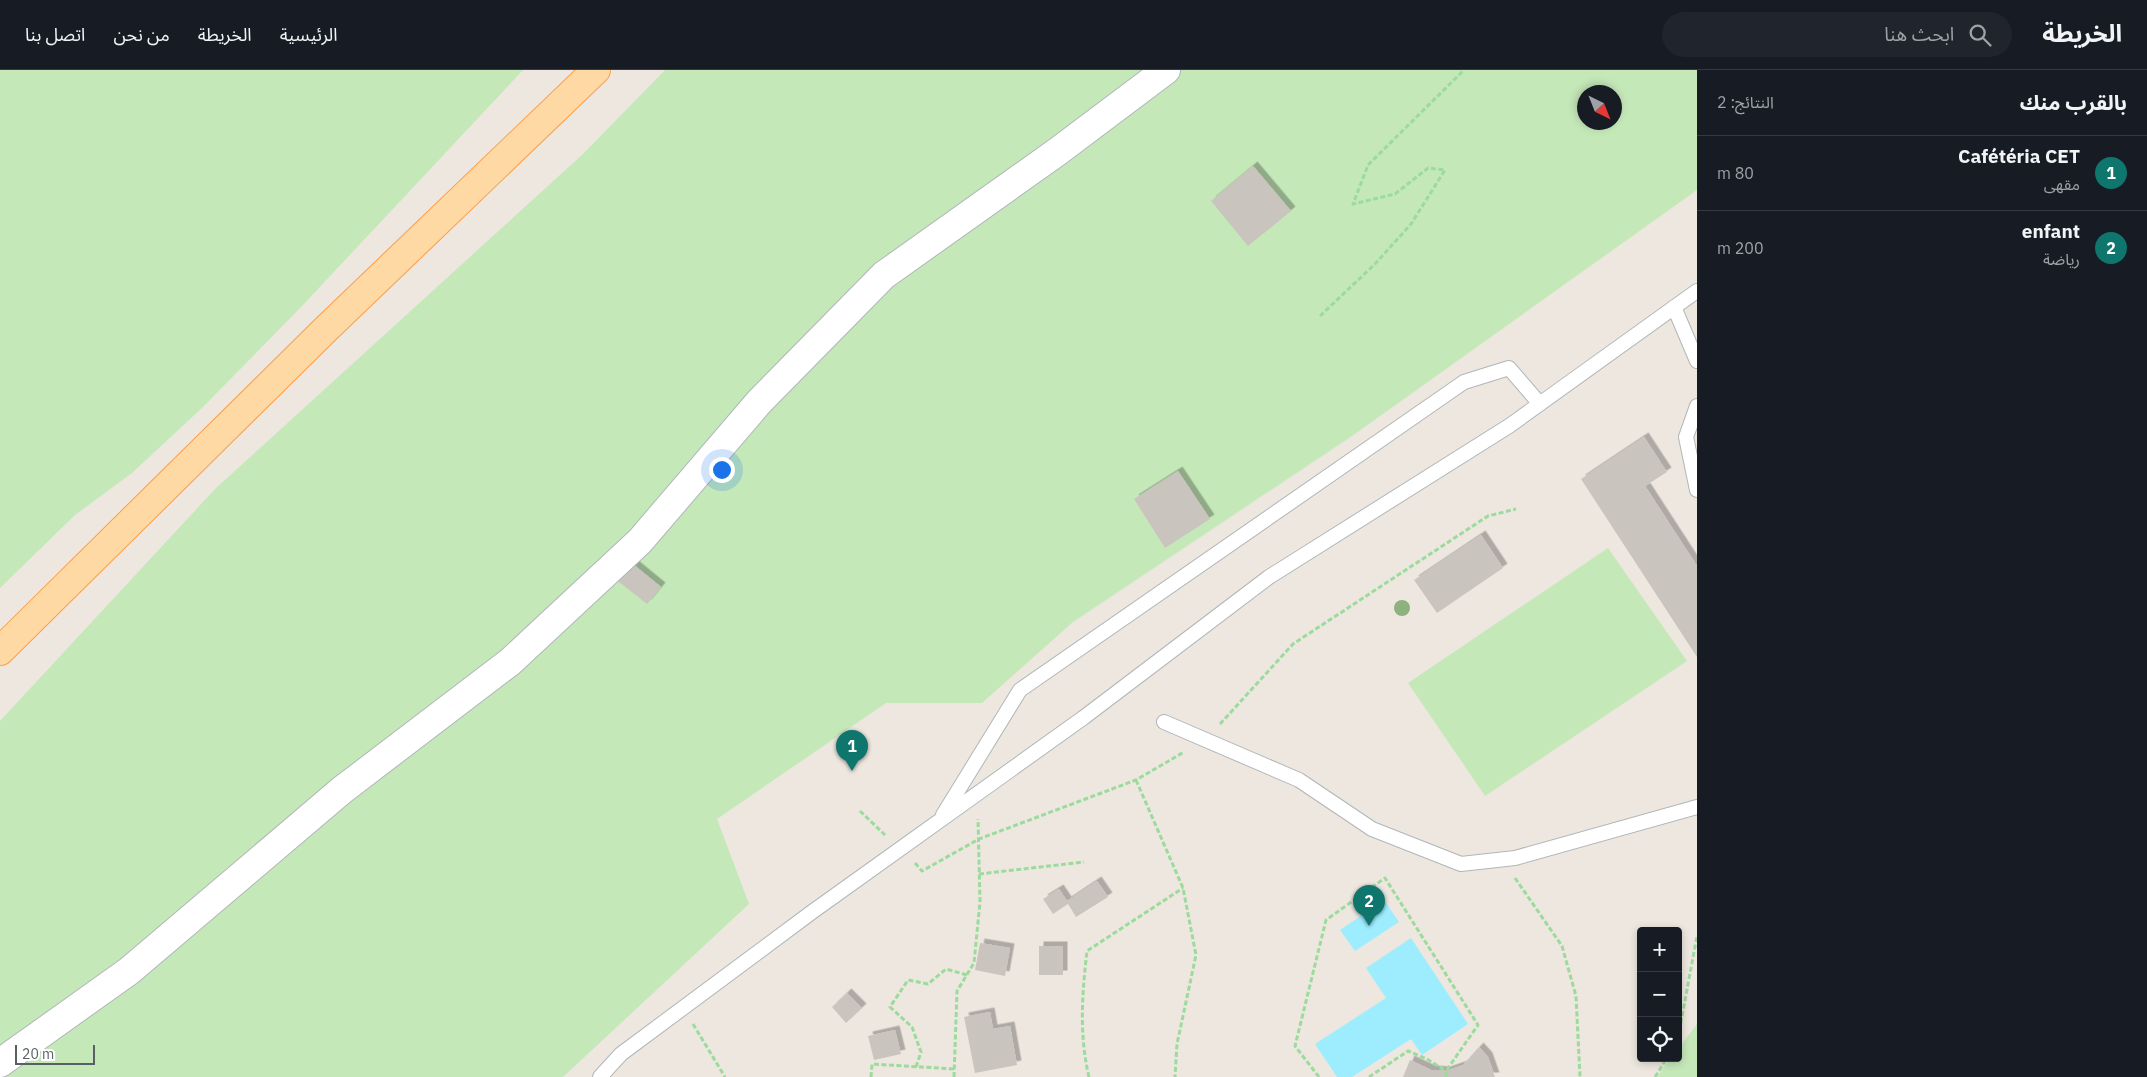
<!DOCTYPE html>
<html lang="ar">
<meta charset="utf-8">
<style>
:root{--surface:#171b24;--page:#20242c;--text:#f1f3f6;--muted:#9ea1a6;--line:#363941;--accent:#0f766e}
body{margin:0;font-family:"IBM Plex Sans","Noto Sans Arabic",sans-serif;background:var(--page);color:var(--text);direction:rtl}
.controls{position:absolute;right:15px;bottom:15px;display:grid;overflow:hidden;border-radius:5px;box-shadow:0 2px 8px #0003}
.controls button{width:45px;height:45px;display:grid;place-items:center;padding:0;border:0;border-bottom:1px solid var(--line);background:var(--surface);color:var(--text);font:25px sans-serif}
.compass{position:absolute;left:1577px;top:15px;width:45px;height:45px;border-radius:50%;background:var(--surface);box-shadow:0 2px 8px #0003;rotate:137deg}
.scale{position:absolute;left:15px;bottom:12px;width:80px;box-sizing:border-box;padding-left:5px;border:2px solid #595f62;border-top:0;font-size:14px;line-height:18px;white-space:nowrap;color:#595f62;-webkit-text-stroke:4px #fff;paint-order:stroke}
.you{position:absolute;left:721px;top:399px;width:18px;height:18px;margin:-12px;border:4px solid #fff;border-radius:50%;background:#1a73e8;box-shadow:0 0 0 8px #1a73e833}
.badge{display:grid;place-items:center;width:32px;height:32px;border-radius:50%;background:var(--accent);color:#fff;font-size:16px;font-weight:700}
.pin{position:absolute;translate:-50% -41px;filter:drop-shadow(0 1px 2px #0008)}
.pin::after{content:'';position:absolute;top:26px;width:18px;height:15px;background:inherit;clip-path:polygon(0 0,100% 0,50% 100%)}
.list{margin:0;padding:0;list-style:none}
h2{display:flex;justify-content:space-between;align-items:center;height:65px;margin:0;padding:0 20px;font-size:21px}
h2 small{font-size:16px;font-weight:400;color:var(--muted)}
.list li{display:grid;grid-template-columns:32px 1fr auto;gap:15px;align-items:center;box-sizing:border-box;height:75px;padding:0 20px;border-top:1px solid var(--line)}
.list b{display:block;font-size:19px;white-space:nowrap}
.list p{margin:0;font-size:16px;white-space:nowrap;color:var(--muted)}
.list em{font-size:16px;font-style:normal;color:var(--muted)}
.icon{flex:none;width:28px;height:28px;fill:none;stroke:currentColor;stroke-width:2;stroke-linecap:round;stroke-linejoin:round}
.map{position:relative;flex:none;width:1697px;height:1007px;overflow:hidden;direction:ltr}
header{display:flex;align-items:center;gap:30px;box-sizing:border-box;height:70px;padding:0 25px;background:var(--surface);border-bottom:1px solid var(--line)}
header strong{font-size:24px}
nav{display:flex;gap:28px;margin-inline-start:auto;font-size:18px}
.search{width:350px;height:45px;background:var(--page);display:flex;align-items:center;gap:12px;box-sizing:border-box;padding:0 18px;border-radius:28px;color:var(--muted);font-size:19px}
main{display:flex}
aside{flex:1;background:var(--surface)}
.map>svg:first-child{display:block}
.green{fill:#c5e8b9;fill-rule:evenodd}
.water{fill:#9eedff}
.building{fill:#cac4bf;filter:url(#shadow)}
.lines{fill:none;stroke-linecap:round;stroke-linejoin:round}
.lane-casing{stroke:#b1b6b9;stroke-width:16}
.secondary-casing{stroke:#b0b6b9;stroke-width:30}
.primary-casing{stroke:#fe9d48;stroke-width:30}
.path{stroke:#9bdb9c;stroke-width:3;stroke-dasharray:5 2.5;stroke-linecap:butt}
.lane{stroke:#fff;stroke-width:14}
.secondary{stroke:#fff;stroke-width:28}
.primary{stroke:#ffd9a3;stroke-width:28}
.tree{fill:#8db27e}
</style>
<header>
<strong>الخريطة</strong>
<div class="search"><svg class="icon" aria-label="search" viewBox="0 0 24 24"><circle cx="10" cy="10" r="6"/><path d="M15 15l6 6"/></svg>ابحث هنا</div>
<nav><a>الرئيسية</a><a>الخريطة</a><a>من نحن</a><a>اتصل بنا</a></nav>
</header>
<main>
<aside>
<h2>بالقرب منك<small>النتائج: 2</small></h2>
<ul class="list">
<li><span class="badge">1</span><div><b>Cafétéria CET</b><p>مقهى</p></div><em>80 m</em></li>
<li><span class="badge">2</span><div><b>enfant</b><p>رياضة</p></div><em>200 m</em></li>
</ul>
</aside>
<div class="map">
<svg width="1697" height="1007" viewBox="0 0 1697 1007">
<defs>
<filter id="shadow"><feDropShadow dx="4.5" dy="-4.5" stdDeviation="0" flood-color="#0004"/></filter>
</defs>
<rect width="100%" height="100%" fill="#ede7e0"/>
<!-- green -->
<path class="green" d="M0,0H523L302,236L203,337L132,403L75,445L0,518Z
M665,0H1697V120L1352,366L1073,552L982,633H886L717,749L749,834L563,1007H0V651L215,419L583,84ZM1584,22H1614V52H1584Z
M1608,478L1687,591L1485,726L1408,613Z
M1697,954V1007H1657L1671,988H1678V979Z"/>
<!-- water -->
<path class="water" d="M1384,830L1399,852L1355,881L1340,860Z
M1411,868L1468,954L1422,985L1411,969L1352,1007H1337L1315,974L1386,928L1366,898Z"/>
<!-- building -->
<path class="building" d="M1253,96L1291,141L1248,176L1211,131Z
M1644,367L1667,402L1645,416L1697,496V587L1581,409Z
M1178,401L1210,449L1165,478L1134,429Z
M1481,465L1503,498L1437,543L1414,510Z
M628,490L661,517L647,534L614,508Z
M1097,811L1108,827L1076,847L1068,834L1053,844L1043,829L1059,819L1067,831Z
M980,873L1010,878L1005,906L975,900Z
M1039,876H1063V905H1039Z
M847,923L862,938L846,953L832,937Z
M990,942L993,959L1010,956L1017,995L975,1003L964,947Z
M895,960L901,984L874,990L868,966Z
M1479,977L1488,987L1495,1007H1403L1410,990L1431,1000L1446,1001L1463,995Z"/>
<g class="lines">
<defs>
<path id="lane" d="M1674,237L1697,291
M1697,336L1686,367L1697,420
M1164,652L1299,710L1372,759L1461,794L1515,788L1697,737
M943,745L1020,620L1464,312L1509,298L1540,334
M600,1007L621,984L812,842L1083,648L1269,507L1509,356L1697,221"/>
<path id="secondary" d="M0,993L129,901L342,720L510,592L640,471L759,332L884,205L1057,82L1166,0"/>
<path id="primary" d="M0,581L326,259L596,0"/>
</defs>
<!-- lane casing -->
<use href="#lane" class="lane-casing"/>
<!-- secondary casing -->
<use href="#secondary" class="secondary-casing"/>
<!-- primary casing -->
<use href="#primary" class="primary-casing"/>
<!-- path -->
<path class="path" d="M1320,246L1375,194L1411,154L1445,100L1428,98L1395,124L1353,134L1368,95L1464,0
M1220,654L1293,574L1488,446L1516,439
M1136,710L1183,818L1196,885L1177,974L1175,1007
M860,741L885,765
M915,793L922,801L979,769L1136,710L1184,682
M979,804L1084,792
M1515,808L1562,876L1576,926L1580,1007
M693,954L725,1007
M1678,968L1697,866
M916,997L921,982L912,957L890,937L908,910L928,914L946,899L967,905
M871,1007L872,994L954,999
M954,1007L957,921L974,893L980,832L978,749
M1089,1007C1079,965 1082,924 1087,881L1183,818
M1319,1007L1295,976L1326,850L1385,808L1478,955L1446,1001V1007
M1369,1007L1408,981L1427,989L1446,1001
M1655,1007L1667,988"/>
<!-- lane -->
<use href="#lane" class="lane"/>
<!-- secondary -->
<use href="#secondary" class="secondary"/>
<!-- primary -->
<use href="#primary" class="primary"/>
</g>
<!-- trees -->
<circle class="tree" cx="1402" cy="538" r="8"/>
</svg>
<div class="controls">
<button>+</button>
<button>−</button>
<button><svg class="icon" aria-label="locate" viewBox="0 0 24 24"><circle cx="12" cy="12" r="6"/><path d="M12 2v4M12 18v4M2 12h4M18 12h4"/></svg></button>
</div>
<svg class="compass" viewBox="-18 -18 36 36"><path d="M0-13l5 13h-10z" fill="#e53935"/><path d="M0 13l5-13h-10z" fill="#9ea1a6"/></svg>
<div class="scale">20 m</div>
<div class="you"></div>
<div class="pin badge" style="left:852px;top:701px">1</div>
<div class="pin badge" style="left:1369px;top:856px">2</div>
</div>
</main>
